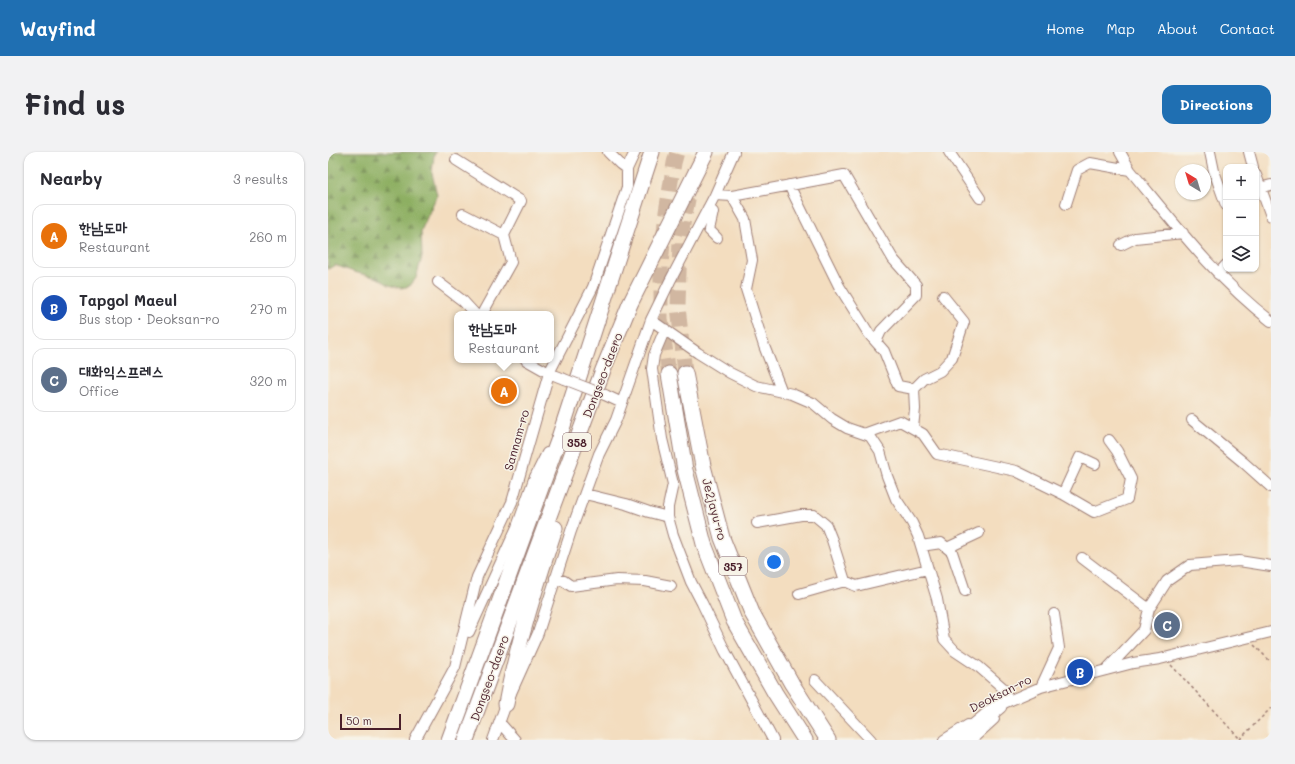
<!DOCTYPE html>
<meta charset="utf-8">
<style>
:root{--surface:#fff;--page:#f2f2f3;--text:#2b2b33;--muted:#7c7c81;--line:#e1e1e2;--accent:#1f6fb2}
body{margin:0;font-family:Mali,"Poor Story",sans-serif;background:var(--page);color:var(--text)}
.controls{position:absolute;right:12px;top:12px;display:grid;overflow:hidden;border-radius:8px;box-shadow:0 1px 3px #0004}
.controls button{width:36px;height:36px;display:grid;place-items:center;padding:0;border:0;border-bottom:1px solid var(--line);background:var(--surface);color:var(--text);font:20px sans-serif}
.compass{position:absolute;left:847px;top:12px;width:36px;height:36px;border-radius:50%;background:var(--surface);box-shadow:0 1px 3px #0004;rotate:322deg}
.scale{position:absolute;left:12px;bottom:10px;width:61px;box-sizing:border-box;padding-left:4px;border:2px solid #4a1f2b;border-top:0;font-size:11px;line-height:14px;white-space:nowrap;color:#4a1f2b;-webkit-text-stroke:3px #f7f3e8;paint-order:stroke}
.you{position:absolute;left:446px;top:410px;width:14px;height:14px;margin:-10px;border:3px solid #fff;border-radius:50%;background:#1a73e8;box-shadow:0 0 0 6px #1a73e833}
.badge{display:grid;place-items:center;width:26px;height:26px;border-radius:50%;background:var(--accent);color:#fff;font-size:13px;font-weight:700}
.pin{position:absolute;translate:-50% -50%;border:2px solid #fff;box-shadow:0 1px 4px #0006}
.popup{position:absolute;left:126px;top:159px;width:100px;height:52px;box-sizing:border-box;display:grid;place-content:center;border-radius:8px;background:var(--surface);filter:drop-shadow(0 1px 3px #0005);font-size:13px;white-space:nowrap;color:var(--muted)}
.popup b{font-size:15px;color:var(--text)}
.popup::after{content:'';position:absolute;left:50%;top:100%;margin-left:-8px;border:8px solid transparent;border-top-color:var(--surface)}
.list{margin:0;padding:0;list-style:none}
h2{display:flex;justify-content:space-between;align-items:center;height:52px;margin:0;padding:0 16px;font-size:17px}
h2 small{font-size:13px;font-weight:400;color:var(--muted)}
.list li{display:grid;grid-template-columns:26px 1fr auto;gap:12px;align-items:center;box-sizing:border-box;height:64px;margin:0 8px 8px;padding:0 8px;border:1px solid var(--line);border-radius:12px}
.list b{display:block;font-size:15px;white-space:nowrap}
.list p{margin:0;font-size:13px;white-space:nowrap;color:var(--muted)}
.list em{font-size:13px;font-style:normal;color:var(--muted)}
.icon{flex:none;width:22px;height:22px;fill:none;stroke:currentColor;stroke-width:2;stroke-linecap:round;stroke-linejoin:round}
.map{position:relative;flex:none;width:943px;height:588px;overflow:hidden;border-radius:12px}
header{display:flex;align-items:center;gap:24px;box-sizing:border-box;height:56px;padding:0 20px;background:var(--accent);color:#fff}
header strong{font-size:19px}
nav{display:flex;gap:22px;margin-inline-start:auto;font-size:14px}
.intro{display:flex;align-items:center;justify-content:space-between;box-sizing:border-box;height:96px;padding:0 24px}
h1{margin:0;font-size:28px}
.button{padding:10px 18px;border-radius:12px;background:var(--accent);color:#fff;font-size:14px;font-weight:700}
main{display:flex;gap:24px;padding:0 24px}
aside{flex:1;background:var(--surface);border-radius:12px;box-shadow:0 1px 3px #0004}
.map>svg:first-child{display:block}
.forest{fill:url(#forest-firs);stroke:#6c6746}
.lines{fill:none;stroke-linecap:round;stroke-linejoin:round}
.highway-tunnel{stroke:#d1b7a1;stroke-width:15;stroke-dasharray:15 8;stroke-linecap:butt}
.minor-casing{stroke:#9e7e75;stroke-width:12}
.highway-casing{stroke:#9e7e75;stroke-width:17}
.path{stroke:#9e7e75;stroke-width:1.5;stroke-dasharray:3 3;stroke-linecap:butt}
.minor{stroke:#fff;stroke-width:10}
.highway{stroke:#fff;stroke-width:15}
.minor-bridge-casing{stroke:#9e7e75;stroke-width:12;stroke-linecap:butt}
.minor-bridge{stroke:#fff;stroke-width:10}
.labels{text-anchor:middle;dominant-baseline:central;stroke-width:3;stroke-linejoin:round;paint-order:stroke}
.shield{fill:#f7f3e8;stroke:#7e5f64;stroke-width:1}
.shield-label{font-size:11px;font-weight:bold;fill:#4a1f2b}
.street-label{font-size:12px;fill:#4a1f2b;stroke:#f7f3e8}
</style>
<header>
<strong>Wayfind</strong>
<nav><a>Home</a><a>Map</a><a>About</a><a>Contact</a></nav>
</header>
<div class="intro"><h1>Find us</h1><a class="button">Directions</a></div>
<main>
<aside>
<h2>Nearby<small>3 results</small></h2>
<ul class="list">
<li><span class="badge" style="background:#e8710a">A</span><div><b>한남도마</b><p>Restaurant</p></div><em>260 m</em></li>
<li><span class="badge" style="background:#1a4fb4">B</span><div><b>Tapgol Maeul</b><p>Bus stop · Deoksan-ro</p></div><em>270 m</em></li>
<li><span class="badge" style="background:#5c6f8a">C</span><div><b>대화익스프레스</b><p>Office</p></div><em>320 m</em></li>
</ul>
</aside>
<div class="map">
<svg width="943" height="588" viewBox="0 0 943 588">
<defs>
<pattern id="forest-firs" width="22" height="20" patternUnits="userSpaceOnUse"><rect width="22" height="20" fill="#8daf62"/><path d="M5 1l3.5 6h-7zM16 11l3.5 6h-7z" fill="#758e51"/></pattern>
</defs>
<rect width="100%" height="100%" fill="#f7f3e8"/>
<filter id="ink" filterUnits="userSpaceOnUse"><feTurbulence type="fractalNoise" baseFrequency=".025" numOctaves="2"/><feDisplacementMap in="SourceGraphic" scale="8" xChannelSelector="R" yChannelSelector="G"/><feConvolveMatrix kernelMatrix="1 2 1 2 8 2 1 2 1" color-interpolation-filters="sRGB"/></filter>
<filter id="wash" filterUnits="userSpaceOnUse"><feTurbulence type="fractalNoise" baseFrequency=".012" numOctaves="4" result="noise"/><feDisplacementMap in="SourceGraphic" scale="16" xChannelSelector="R" yChannelSelector="G"/><feGaussianBlur stdDeviation="0.9" result="paint"/><feColorMatrix in="noise" values="0 0 0 0 0 0 0 0 0 0 0 0 0 0 0 0 0 1.4 0 .05"/><feComposite in="paint" operator="in"/></filter>
<g filter="url(#wash)">
<rect width="100%" height="100%" fill="#f3ddbf"/>
<!-- forest -->
<path class="forest" d="M0,0H108L106,3L104,21L109,43L93,79L94,105L88,126L82,134L73,136L61,133L50,126L26,120L7,113L0,117Z"/>
</g>
<g filter="url(#ink)">
<g class="lines">
<!-- highway-tunnel -->
<path class="highway-tunnel" d="M357,221L350,154L352,87L362,38
M341,222L333,167V112L338,60L346,11L349,0"/>
<defs>
<path id="minor" d="M280,0L292,12L299,17
M621,0L652,46
M792,0L802,18C846,71 888,127 943,169
M882,0L886,19L898,53
M921,0L925,15
M128,8L193,49L176,83
M928,23L943,64
M461,33L511,134L541,182L556,199L570,234L586,237L587,257L585,276
M928,37L943,33
M387,43L404,44L516,23L565,107L588,133V143L553,179L548,190
M404,44L417,67L424,108L418,137L436,194L454,240
M738,52L749,18L762,11L802,18
M380,56L385,60L381,78L389,86
M135,62L176,83L183,110L154,162
M793,93L807,86L855,81
M890,122L898,113
M110,130L135,149L147,162
M323,168L370,201L402,221L428,234L464,242L485,251L504,267L519,276L542,284L552,299L559,324L568,347L584,371L590,384L609,447L616,487L627,499L651,515L674,535L680,549
M337,177L326,203L324,217L334,287L345,332L340,355V365L345,383L363,430L374,451L397,499L445,588
M198,208L221,221L236,227
M586,237L596,227L612,219L624,206L636,170L615,144
M277,243L294,251
M864,268L915,310L943,335
M536,282L572,269L595,282L609,302L688,319L735,342L766,360L799,347L803,327L789,299L781,288
M257,342L298,352L321,360L340,365
M735,342L752,305L767,312
M429,371L473,363H486L498,373L504,388L517,429L528,434L600,417
M593,394L613,391L624,400L637,439
M619,396L651,381
M754,406L821,457
M227,426L236,429L243,434L289,428L317,429L343,434
M471,442L517,429
M141,480L189,375L206,327L219,301
M778,518L816,478L821,457L839,429L862,413L911,409L943,414
M487,528L543,588
M713,535L731,496L726,462
M676,551L713,535L805,511L832,507L943,480
M172,571L187,588
M87,588L127,515L149,425L184,350L221,221L265,135L299,35V17L307,0
M165,588L178,552L210,481L243,379L271,302L288,268L323,168L342,129L387,43L406,0
M616,588L640,573
M643,588L666,567"/>
<path id="highway" d="M357,221L375,314L394,386L424,461L464,532L500,588
M341,222L357,318L376,392L406,469L447,541L477,588
M178,552C189,492 208,434 227,376
M121,588L230,289L324,0
M138,588L275,218L302,152L378,0
M630,588L671,554"/>
</defs>
<!-- minor casing -->
<use href="#minor" class="minor-casing"/>
<!-- highway casing -->
<use href="#highway" class="highway-casing"/>
<!-- path -->
<path class="path" d="M926,493L943,510
M843,513L913,588
M912,587L943,556"/>
<!-- minor -->
<use href="#minor" class="minor"/>
<!-- highway -->
<use href="#highway" class="highway"/>
<defs>
<path id="minor-bridge" d="M236,227L277,243"/>
</defs>
<!-- minor-bridge casing -->
<use href="#minor-bridge" class="minor-bridge-casing"/>
<!-- minor-bridge -->
<use href="#minor-bridge" class="minor-bridge"/>
</g>
</g>
<g class="labels">
<!-- shield labels -->
<g class="shield">
<rect x="235" y="281" width="28" height="18" rx="3"/>
<rect x="391" y="405" width="28" height="18" rx="3"/>
</g>
<g class="shield-label">
<text x="249" y="290">358</text>
<text x="405" y="414">357</text>
</g>
<!-- street labels -->
<g class="street-label">
<text transform="translate(274 223) rotate(-69)">Dongseo-daero</text>
<text transform="translate(188 288) rotate(-74)">Sannam-ro</text>
<text transform="translate(387 357) rotate(75)">Je2jayu-ro</text>
<text transform="translate(161 526) rotate(-70)">Dongseo-daero</text>
<text transform="translate(672 541) rotate(-27)">Deoksan-ro</text>
</g>
</g>
</svg>
<div class="controls">
<button>+</button>
<button>−</button>
<button><svg class="icon" aria-label="layers" viewBox="0 0 24 24"><path d="M12 4l9 5-9 5-9-5zM3 14l9 5 9-5"/></svg></button>
</div>
<svg class="compass" viewBox="-18 -18 36 36"><path d="M0-13l5 13h-10z" fill="#e53935"/><path d="M0 13l5-13h-10z" fill="#7c7c81"/></svg>
<div class="scale">50 m</div>
<div class="you"></div>
<div class="pin badge" style="left:176px;top:239px;background:#e8710a">A</div>
<div class="popup"><b>한남도마</b>Restaurant</div>
<div class="pin badge" style="left:752px;top:520px;background:#1a4fb4">B</div>
<div class="pin badge" style="left:839px;top:473px;background:#5c6f8a">C</div>
</div>
</main>
